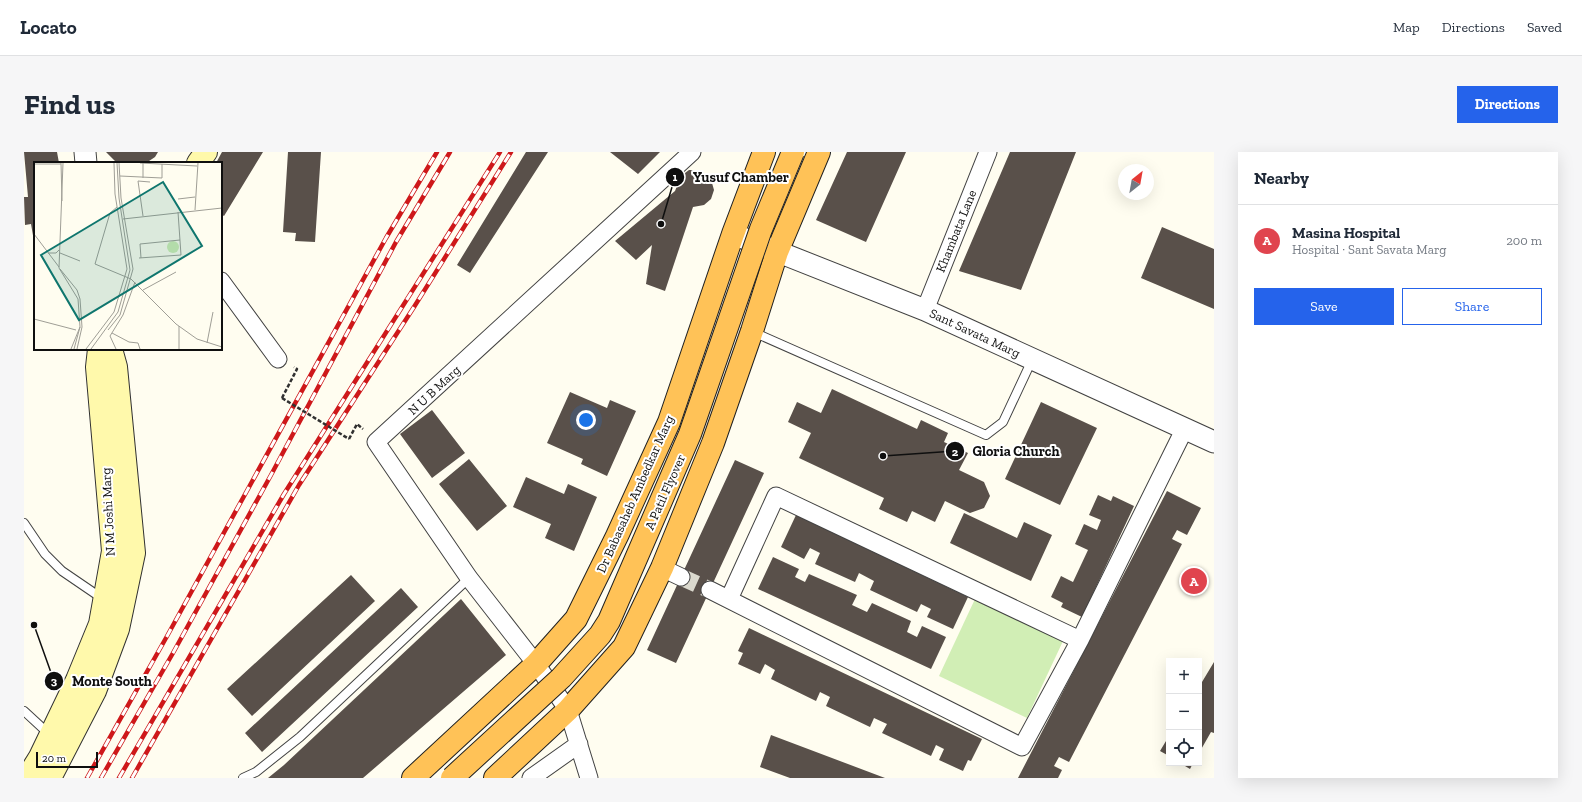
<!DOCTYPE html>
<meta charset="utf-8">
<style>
:root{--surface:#fff;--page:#f6f6f7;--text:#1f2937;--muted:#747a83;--line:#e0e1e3;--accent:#2563eb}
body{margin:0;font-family:"Zilla Slab",serif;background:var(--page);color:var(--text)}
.controls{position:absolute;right:12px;bottom:12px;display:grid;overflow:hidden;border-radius:0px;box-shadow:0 4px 16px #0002}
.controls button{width:36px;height:36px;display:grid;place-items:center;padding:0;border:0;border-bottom:1px solid var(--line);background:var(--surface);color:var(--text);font:20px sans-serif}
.compass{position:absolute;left:1094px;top:12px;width:36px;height:36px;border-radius:50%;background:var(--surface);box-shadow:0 4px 16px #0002;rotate:31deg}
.scale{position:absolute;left:12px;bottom:10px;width:62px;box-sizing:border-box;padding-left:4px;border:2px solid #0f0f0f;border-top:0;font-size:11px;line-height:14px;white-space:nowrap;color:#0f0f0f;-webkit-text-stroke:3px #fff;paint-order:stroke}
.you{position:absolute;left:562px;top:268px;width:14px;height:14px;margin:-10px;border:3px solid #fff;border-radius:50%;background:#1a73e8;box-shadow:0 0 0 6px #1a73e833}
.badge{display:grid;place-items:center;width:26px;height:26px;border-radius:50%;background:var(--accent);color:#fff;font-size:13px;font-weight:700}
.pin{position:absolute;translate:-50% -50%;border:2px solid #fff;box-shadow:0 1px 4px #0006}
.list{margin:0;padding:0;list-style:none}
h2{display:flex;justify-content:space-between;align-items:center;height:52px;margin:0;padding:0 16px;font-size:17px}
h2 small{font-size:13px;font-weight:400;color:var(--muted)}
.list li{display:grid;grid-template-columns:26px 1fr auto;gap:12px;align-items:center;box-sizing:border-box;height:72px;padding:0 16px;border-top:1px solid var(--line)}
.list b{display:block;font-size:15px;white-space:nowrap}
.list p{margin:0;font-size:13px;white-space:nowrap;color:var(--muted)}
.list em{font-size:13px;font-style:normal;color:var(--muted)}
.actions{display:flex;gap:8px;padding:12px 16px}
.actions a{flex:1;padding:9px 0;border:1px solid var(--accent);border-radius:0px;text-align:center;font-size:14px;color:var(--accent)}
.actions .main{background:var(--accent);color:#fff}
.icon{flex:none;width:22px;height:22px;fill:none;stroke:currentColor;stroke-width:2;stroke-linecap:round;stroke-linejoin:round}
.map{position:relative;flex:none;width:1190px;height:626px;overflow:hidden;border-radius:0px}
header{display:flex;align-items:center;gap:24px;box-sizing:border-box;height:56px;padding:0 20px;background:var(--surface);border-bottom:1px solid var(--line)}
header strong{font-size:19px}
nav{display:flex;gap:22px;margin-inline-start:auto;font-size:14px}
.intro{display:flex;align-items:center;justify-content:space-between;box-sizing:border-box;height:96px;padding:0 24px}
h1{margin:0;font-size:28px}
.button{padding:10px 18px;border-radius:0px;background:var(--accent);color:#fff;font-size:14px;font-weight:700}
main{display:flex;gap:24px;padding:0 24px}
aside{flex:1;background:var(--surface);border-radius:0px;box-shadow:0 4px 16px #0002}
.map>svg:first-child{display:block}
.green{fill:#d1eeb5}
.building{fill:#59504a}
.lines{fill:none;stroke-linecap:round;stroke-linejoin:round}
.minor-tunnel{stroke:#dbd9ce;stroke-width:17;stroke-dasharray:17 8;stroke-linecap:butt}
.service-casing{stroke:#424242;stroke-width:10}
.minor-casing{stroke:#424242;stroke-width:19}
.tertiary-casing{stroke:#424242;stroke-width:23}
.secondary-casing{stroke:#313131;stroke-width:24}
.trunk-casing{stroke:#202020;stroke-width:24}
.path{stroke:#313131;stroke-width:2.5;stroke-dasharray:4 2;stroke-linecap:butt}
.service{stroke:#fff;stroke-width:8}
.minor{stroke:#fff;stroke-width:17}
.tertiary{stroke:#fff;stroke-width:21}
.secondary{stroke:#fff9ab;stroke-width:22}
.trunk{stroke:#ffc257;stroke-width:22}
.rail-casing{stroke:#ce181a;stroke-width:4.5}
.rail{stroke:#fff;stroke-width:3;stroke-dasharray:9;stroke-linecap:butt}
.trunk-bridge-casing{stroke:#202020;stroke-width:24;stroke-linecap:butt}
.path-bridge{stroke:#313131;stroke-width:2.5;stroke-dasharray:4 2;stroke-linecap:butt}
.trunk-bridge{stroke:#ffc257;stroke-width:22}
.labels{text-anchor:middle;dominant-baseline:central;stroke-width:4;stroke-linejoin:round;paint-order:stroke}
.street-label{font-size:13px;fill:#0f0f0f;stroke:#fff}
.inset-road{fill:none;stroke:#9f9e96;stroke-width:1}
.view{fill:#0f766e;fill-opacity:0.15;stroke:#0f766e;stroke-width:2}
.inset-edge{fill:none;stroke:#0f0f0f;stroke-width:2}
.leader{fill:none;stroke:#0f0f0f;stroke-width:1.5}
.callout-dot{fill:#0f0f0f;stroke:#fff;stroke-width:1.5}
.mark-label{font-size:12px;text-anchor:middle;font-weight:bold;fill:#fff}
.callout-label{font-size:14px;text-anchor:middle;font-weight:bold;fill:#0f0f0f;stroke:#fff;stroke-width:4;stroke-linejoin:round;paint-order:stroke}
</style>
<header>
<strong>Locato</strong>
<nav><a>Map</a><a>Directions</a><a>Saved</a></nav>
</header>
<div class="intro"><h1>Find us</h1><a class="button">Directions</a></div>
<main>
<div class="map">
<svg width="1190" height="626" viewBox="0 0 1190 626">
<rect width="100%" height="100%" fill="#fffdf0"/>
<!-- green -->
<path class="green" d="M951,447L1039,489L1003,566L915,524Z"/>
<!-- building -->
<path class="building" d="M0,0H33L35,11H11V95L7,72L1,73L0,45H4Z
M82,0H134L131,5L122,11H93Z
M198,0H239L200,64L197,62V11H192Z
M264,0H297L291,90L271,89L272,81L259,80Z
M502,0H524L446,121L433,113Z
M586,0H636L614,22Z
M823,0H882L842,90L792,68Z
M986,0H1052L997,138L935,119Z
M665,18H674L686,24L690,38L687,47L680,53L669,55L641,139L622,132L628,93L612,108L591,89L651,39L657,24Z
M1138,75L1190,97V157L1117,126Z
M808,237L893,277L897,268L924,281L920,290L944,301L935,318L960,330L966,344L960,356L946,361L921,349L911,370L888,359L883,370L855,357L860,346L775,306L787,281L764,270L773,250L797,261Z
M546,240L583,256L586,248L612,259L583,324L557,312L559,307L523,291Z
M1017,250L1073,276L1036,353L981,327Z
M408,258L441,301L408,326L376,282Z
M445,307L483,354L453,379L415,332Z
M711,308L740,321L652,511L623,498Z
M502,325L540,342L544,332L573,345L550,399L521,386L527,372L489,355Z
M1143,339L1177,356L1163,383L1153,378L1148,387L1158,392L1045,610L1035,605L1030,614L1038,618L1034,626H994Z
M1074,343L1087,349L1089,344L1110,354L1058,465L1037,455L1039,451L1027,445L1037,424L1049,430L1064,398L1051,392L1060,372L1073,378L1077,368L1065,363Z
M940,361L993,386L1000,370L1028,383L1007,429L926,391Z
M772,363L944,445L929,477L903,465L907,457L897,452L893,460L846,438L850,429L835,421L831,430L791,412L796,401L786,396L780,407L757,395Z
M749,405L775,417L771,425L781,430L785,422L833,443L828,453L843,460L848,451L887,469L883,480L893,485L898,474L922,485L907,517L734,437Z
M327,423L351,449L228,564L203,537Z
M377,436L394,455L238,600L221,581Z
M437,447L482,503L339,626H244L260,613Z
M725,476L958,587L947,609L944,608L939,619L915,608L920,597L912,593L907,604L858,581L863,572L850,566L846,575L802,554L806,545L796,540L792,549L747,527L751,518L741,512L736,522L714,512L719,501L714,499Z
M1190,510V581L1187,580L1175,601V535Z
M747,583L861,626H766L736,615Z
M1145,584V604L1136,599Z
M1156,611H1169L1166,617Z"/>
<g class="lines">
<!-- minor-tunnel -->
<path class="minor-tunnel" d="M657,425L686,438"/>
<defs>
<path id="service" d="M729,180L962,283L979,270L1008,208
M0,371L21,402L38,419L79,447
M0,559L26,583
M219,626L232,620L276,585L445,426"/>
<path id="minor" d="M197,129L254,207
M901,158L964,0
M638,416L657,425
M686,438L998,595L1056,488L1161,276
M705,447L752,344L1056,488
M507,626L555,592
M565,626L544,558L512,512L445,426L352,290L668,0"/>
<path id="tertiary" d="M61,0L62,11
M709,82L901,158L1190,290"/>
<path id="secondary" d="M174,11L182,0
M3,626L16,605L53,528L76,472L89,399L73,215L75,197
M26,626L71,539L94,477L110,401L92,215L87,197"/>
<path id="trunk" d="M389,626L512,512L552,467L593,384L645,270L709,82L740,0
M471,626L544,558L600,495L638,416L689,291L728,179L753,100L795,0"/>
</defs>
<!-- service casing -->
<use href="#service" class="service-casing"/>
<!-- minor casing -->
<use href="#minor" class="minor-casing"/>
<!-- tertiary casing -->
<use href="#tertiary" class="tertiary-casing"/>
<!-- secondary casing -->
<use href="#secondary" class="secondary-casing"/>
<!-- trunk casing -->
<use href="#trunk" class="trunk-casing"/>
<!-- path -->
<path class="path" d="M258,246L273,217L270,215
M325,287L333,272L339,277"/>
<!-- service -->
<use href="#service" class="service"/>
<!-- minor -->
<use href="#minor" class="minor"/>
<!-- tertiary -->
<use href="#tertiary" class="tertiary"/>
<!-- secondary -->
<use href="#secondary" class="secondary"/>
<!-- trunk -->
<use href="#trunk" class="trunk"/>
<defs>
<path id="rail" d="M63,626L142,486L362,86L413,0
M77,626L149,501L247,323L372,90L426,0
M95,626L260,342L476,0
M108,626L275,333L390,155L487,0"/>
</defs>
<!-- rail casing -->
<use href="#rail" class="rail-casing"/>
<!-- rail -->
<use href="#rail" class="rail"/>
<defs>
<path id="trunk-bridge" d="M428,626L537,526L576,483L585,469L666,282L737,77L769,0"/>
</defs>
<!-- trunk-bridge casing -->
<use href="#trunk-bridge" class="trunk-bridge-casing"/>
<!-- path-bridge -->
<path class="path-bridge" d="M258,246L325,287"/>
<!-- trunk-bridge -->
<use href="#trunk-bridge" class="trunk-bridge"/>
</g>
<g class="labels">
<!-- street labels -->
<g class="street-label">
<text transform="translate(932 79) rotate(-68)">Khambata Lane</text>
<text transform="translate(951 181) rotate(25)">Sant Savata Marg</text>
<text transform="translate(410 238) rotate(-43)">N U B Marg</text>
<text transform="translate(641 340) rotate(-66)">A Patil Flyover</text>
<text transform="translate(611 342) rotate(-66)">Dr Babasaheb Ambedkar Marg</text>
<text transform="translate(84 360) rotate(-93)">N M Joshi Marg</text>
</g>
</g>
<!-- overview -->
<g transform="translate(10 10)">
<rect width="188" height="188" fill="#fffdf0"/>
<path d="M133 85a6 6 0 1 1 12 0a6 6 0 1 1-12 0Z" fill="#d1eeb5"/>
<path class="inset-road" d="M27,1L28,39M29,1L25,106L44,137L46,165L40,187M106,1L163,4M0,2H27M86,14L128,16V2M109,16V1M144,37L161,35M83,45L76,51L61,102L97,117L142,162L163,177L188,185M161,48L164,1M109,54L104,19L116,20M89,57L188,46M0,72L25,105M14,91H22L25,88M26,91L46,99M105,96L147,93L144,50M107,96L106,82L146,78M26,107L43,128L46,137L48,165L43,187M109,128L142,110M0,157L42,168M145,164V187M74,168L86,153L99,107L87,36L85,1M78,171L95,180L104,181L106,187M173,181L179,150M37,187L46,165M52,187L80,150L93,107L81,32L80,1M57,187L84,150L96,108L85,36L83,1M82,187L76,174L89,153L101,120"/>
<path class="view" d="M129,20L168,84L45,158L7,93Z"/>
<rect width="188" height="188" class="inset-edge"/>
</g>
<!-- callouts -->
<path class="leader" d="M637 72L651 25M859 304L931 299M10 473L30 529"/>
<g class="callout-dot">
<circle cx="637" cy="72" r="4"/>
<circle cx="859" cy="304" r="4"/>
<circle cx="10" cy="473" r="4"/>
<circle cx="651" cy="25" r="10"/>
<circle cx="931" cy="299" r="10"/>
<circle cx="30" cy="529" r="10"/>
</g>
<g class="mark-label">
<text x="651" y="29">1</text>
<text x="931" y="304">2</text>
<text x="30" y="533">3</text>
</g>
<g class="callout-label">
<text x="717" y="30">Yusuf Chamber</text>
<text x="992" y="304">Gloria Church</text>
<text x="88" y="534">Monte South</text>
</g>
</svg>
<div class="controls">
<button>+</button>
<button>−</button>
<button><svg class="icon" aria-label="locate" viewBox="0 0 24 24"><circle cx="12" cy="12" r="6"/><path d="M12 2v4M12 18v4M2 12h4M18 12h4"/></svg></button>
</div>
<svg class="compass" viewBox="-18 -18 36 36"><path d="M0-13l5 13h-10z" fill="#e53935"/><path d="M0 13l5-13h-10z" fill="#747a83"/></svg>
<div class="scale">20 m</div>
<div class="you"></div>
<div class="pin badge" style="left:1170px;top:429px;background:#e0444e">A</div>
</div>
<aside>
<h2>Nearby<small></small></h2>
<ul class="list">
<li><span class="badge" style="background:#e0444e">A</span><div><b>Masina Hospital</b><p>Hospital · Sant Savata Marg</p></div><em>200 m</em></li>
</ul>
<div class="actions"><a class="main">Save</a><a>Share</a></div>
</aside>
</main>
